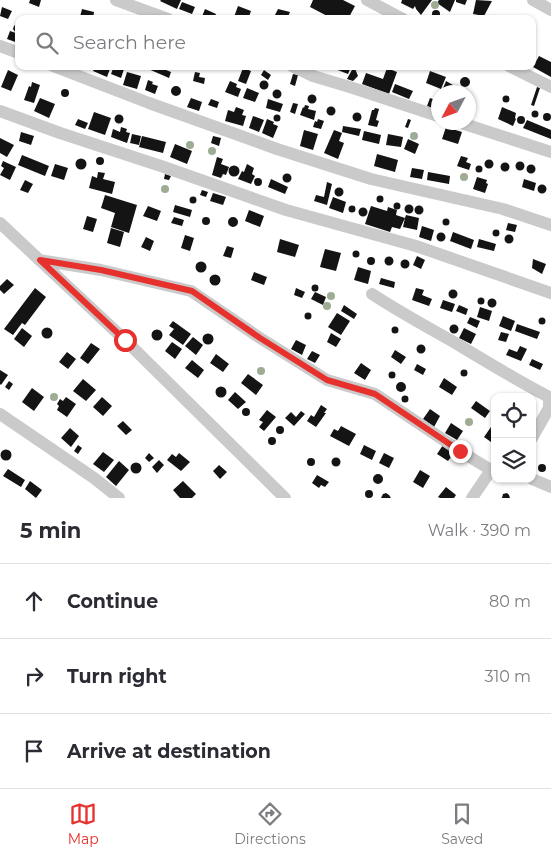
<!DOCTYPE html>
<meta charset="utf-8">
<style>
:root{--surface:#fff;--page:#f7f7f7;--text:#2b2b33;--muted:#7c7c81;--line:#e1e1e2;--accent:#e6312d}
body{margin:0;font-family:Montserrat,sans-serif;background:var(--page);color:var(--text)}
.controls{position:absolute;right:15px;bottom:15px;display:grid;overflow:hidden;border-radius:10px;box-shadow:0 1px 4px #0004}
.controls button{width:45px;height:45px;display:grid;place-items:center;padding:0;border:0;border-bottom:1px solid var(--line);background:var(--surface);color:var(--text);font:25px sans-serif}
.compass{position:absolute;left:431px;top:85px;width:45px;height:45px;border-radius:50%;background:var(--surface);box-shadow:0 1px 4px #0004;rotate:229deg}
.stop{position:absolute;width:15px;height:15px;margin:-11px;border:4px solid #e6312d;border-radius:50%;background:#fff}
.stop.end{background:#e6312d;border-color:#fff;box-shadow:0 1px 5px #0008}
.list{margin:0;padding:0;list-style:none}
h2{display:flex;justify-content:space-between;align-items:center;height:65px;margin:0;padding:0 20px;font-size:21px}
h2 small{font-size:16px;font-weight:400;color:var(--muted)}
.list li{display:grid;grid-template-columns:32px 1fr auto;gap:15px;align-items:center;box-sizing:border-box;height:75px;padding:0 20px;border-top:1px solid var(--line)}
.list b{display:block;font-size:19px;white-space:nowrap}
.list em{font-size:16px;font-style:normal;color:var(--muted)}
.icon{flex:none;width:28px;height:28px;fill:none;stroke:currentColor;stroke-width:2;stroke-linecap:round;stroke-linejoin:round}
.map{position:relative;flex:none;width:551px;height:498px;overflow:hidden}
.search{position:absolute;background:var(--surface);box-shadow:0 1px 4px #0004;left:15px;right:15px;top:15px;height:55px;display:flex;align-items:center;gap:12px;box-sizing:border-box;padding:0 18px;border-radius:10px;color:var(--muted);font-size:19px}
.sheet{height:290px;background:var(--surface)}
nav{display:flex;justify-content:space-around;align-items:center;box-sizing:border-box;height:70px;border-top:1px solid var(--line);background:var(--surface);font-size:14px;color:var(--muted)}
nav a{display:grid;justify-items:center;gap:2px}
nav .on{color:var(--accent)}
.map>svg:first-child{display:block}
.building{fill:#141414}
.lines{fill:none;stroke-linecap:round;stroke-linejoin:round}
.minor{stroke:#cacaca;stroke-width:12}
.tree{fill:#9dac93}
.route{stroke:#e6312d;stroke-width:6}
</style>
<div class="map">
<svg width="551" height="498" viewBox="0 0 551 498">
<rect width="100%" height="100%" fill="#fff"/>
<!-- building -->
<path class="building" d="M30,0H41L39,7L29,3Z
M161,0H181L177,9L160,1Z
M313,0H343L355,6L348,19H338L336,17L335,19H333L310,7Z
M402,0H432L421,15L416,9L415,6L413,9L401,3Z
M439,0H455L450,12L437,3Z
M456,0H467L465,5L456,2Z
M476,0L492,1L484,16L473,14Z
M182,2L195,7L192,14L179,9Z
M238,6L251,11L248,19L241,16L240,19L234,17Z
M2,7L12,11L8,19L0,16Z
M82,9L94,12L93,19H85L80,17Z
M205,9L216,14L214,19H201Z
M278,9L290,12L287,19H282L275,15Z
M432 14a4 4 0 1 1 8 0a4 4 0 1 1-8 0Z
M16,24H19V33L17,34H19L18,43L7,39L10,31L16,33L13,29L14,26Z
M539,56L551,62V77L533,67Z
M95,66H111L107,77L93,71Z
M114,66H125L121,78L111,74Z
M147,66H156L171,72L169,78L146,68Z
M336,66H349L351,67L348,74L335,69Z
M354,66L358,76L353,81L347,79Z
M243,68L251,71L246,84L238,81Z
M387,68L397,72L389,94L362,84L366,73L383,79Z
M8,70L18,75L11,91L1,87Z
M264,70L271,75L268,80L261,75Z
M430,71L446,77L441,89L426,83Z
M127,72L141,76L137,89L123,85Z
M195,72L200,73L199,77L205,78L204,84L193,81Z
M293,74L298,75L295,86L290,84Z
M460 82a5 5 0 1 1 10 0a5 5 0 1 1-10 0Z
M148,80L153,82L152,84L158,86L155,94L145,90Z
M259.5 85a4.5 4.5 0 1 1 9 0a4.5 4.5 0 1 1-9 0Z
M230,81L237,84L236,87L241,89L238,97L225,92Z
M446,81L453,85L450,92L442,91Z
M32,82L40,85L34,103L24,100L29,86L31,87Z
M395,84L413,91L409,99L392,92Z
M455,85L468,90L467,92H452Z
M171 91a5 5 0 1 1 10 0a5 5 0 1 1-10 0Z
M537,87L540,88L534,106L531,105Z
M247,88L259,93L255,102L243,98Z
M61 93a4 4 0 1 1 8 0a4 4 0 1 1-8 0Z
M272.5 94a4.5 4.5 0 1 1 9 0a4.5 4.5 0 1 1-9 0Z
M307.5 99a4.5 4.5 0 1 1 9 0a4.5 4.5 0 1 1-9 0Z
M502.5 99a3.5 3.5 0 1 1 7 0a3.5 3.5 0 1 1-7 0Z
M40,98L55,104L49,118L34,111Z
M191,98L202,102L199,111L187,107Z
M430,98L438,101V108L435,106L434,109L427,106Z
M211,99L219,102L217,108L208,105Z
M268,99L283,104L280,112L266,108Z
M293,103L298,104L295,114L290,112Z
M305,105L309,106L308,109L316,111L314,120L300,115L303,107L304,108Z
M326.5 111a4.5 4.5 0 1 1 9 0a4.5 4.5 0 1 1-9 0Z
M236,107L244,110L242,115L246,116L243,126L225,121L228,110L234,112Z
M502,107L516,113L515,118L516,119L513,126L498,119Z
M375,108L379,109L376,120L379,121L377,127L368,125L372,110H374Z
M531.5 114a3.5 3.5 0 1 1 7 0a3.5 3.5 0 1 1-7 0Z
M94,112L111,118L105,135L88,129Z
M352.5 117a4.5 4.5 0 1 1 9 0a4.5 4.5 0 1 1-9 0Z
M543 117a4 4 0 1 1 8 0a4 4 0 1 1-8 0Z
M114.5 119a4.5 4.5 0 1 1 9 0a4.5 4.5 0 1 1-9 0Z
M273.5 118a3.5 3.5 0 1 1 7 0a3.5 3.5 0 1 1-7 0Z
M517 120a4 4 0 1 1 8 0a4 4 0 1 1-8 0Z
M253,116L264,120L259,132L249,128Z
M78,119L88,123L85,129L75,125Z
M267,119L274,122L273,124L278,126L273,138L262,133Z
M318,119L324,121L321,129L313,127L315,121L317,122Z
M408,119L411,120L408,128L405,127Z
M527,120L551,130V139L523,128Z
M343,126L361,129L359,136L342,132Z
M121,127L127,129L126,132L130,133L127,143L111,137L113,129L120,132Z
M446,127L462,132L458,144L442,139Z
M304,130L318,134L313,150L300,146Z
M334,130L342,133L339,141L344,143L338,159L324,153Z
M364,131L381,135L379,144L362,140Z
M21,132L34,136L31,145L19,141Z
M132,134L141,136L139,145L130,143Z
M388,134L403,137L401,147L386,145Z
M142,136L166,142L163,153L139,147Z
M213,136L221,138L219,146L211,143Z
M0,138L14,145L7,157L0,153Z
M408,139L419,144L415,154L404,149Z
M175,144L192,151L187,164L170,157Z
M377,154L398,160L395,172L374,166Z
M22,155L49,166L45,176L18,165Z
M461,156L468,158L466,162L471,164L469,170L457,166Z
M96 161a4 4 0 1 1 8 0a4 4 0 1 1-8 0Z
M217,157L223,159L221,164L229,167L226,175L223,174L221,178L212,175Z
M75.5 164a5.5 5.5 0 1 1 11 0a5.5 5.5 0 1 1-11 0Z
M484.5 164a4.5 4.5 0 1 1 9 0a4.5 4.5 0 1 1-9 0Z
M3,161L16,167L10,180L0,175L4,168L1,166Z
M515.5 166a4.5 4.5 0 1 1 9 0a4.5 4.5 0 1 1-9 0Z
M500.5 167a4.5 4.5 0 1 1 9 0a4.5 4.5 0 1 1-9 0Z
M55,164L68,168L64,180L51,176Z
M247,164L254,168L252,174L255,176L251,184L238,179L242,171L244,172Z
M526.5 169a4.5 4.5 0 1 1 9 0a4.5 4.5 0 1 1-9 0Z
M228.5 171a5.5 5.5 0 1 1 11 0a5.5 5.5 0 1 1-11 0Z
M475.5 169a3.5 3.5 0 1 1 7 0a3.5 3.5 0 1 1-7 0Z
M412,168L424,170L422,179L410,177Z
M98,172L105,173L103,179L115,182L112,194L89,188L92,176L97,178Z
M428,172L450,176L449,184L427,180Z
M282.5 178a4.5 4.5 0 1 1 9 0a4.5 4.5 0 1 1-9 0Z
M165,174L171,176L169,180L164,179Z
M477,177L487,180L486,183L488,184L485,193L473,189Z
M254 182a4 4 0 1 1 8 0a4 4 0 1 1-8 0Z
M271,179L288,187L285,194L268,187Z
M524,179L536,183L534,191L522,187Z
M25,180L33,184L28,193L20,190Z
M327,182L332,184L327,205L314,201L316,195L324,197Z
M537.5 189a4.5 4.5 0 1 1 9 0a4.5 4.5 0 1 1-9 0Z
M334.5 192a4.5 4.5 0 1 1 9 0a4.5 4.5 0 1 1-9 0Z
M202,190L208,192L206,197L200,195Z
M213,193L226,197L223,205L210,201Z
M105,195L137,205L129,233L111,227L115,213L101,208Z
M376.5 199a3.5 3.5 0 1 1 7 0a3.5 3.5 0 1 1-7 0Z
M189.5 200a3.5 3.5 0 1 1 7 0a3.5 3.5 0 1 1-7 0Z
M333,197L346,202L343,213L329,208Z
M393.5 206a3.5 3.5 0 1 1 7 0a3.5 3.5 0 1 1-7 0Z
M404.5 209a4.5 4.5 0 1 1 9 0a4.5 4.5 0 1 1-9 0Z
M175,205L192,210L190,217L173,212Z
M348.5 209a3.5 3.5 0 1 1 7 0a3.5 3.5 0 1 1-7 0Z
M414.5 210a4.5 4.5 0 1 1 9 0a4.5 4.5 0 1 1-9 0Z
M148,206L161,211L157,221L143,216Z
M371,206L387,211L388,207L397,210L396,215L405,218L406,215L419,218L417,230L403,227L405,218L400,229L392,227L390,232L365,224Z
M358.5 212a4.5 4.5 0 1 1 9 0a4.5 4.5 0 1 1-9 0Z
M249,210L264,216L260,227L245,221Z
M87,216L97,219L93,232L83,229Z
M202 221a4 4 0 1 1 8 0a4 4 0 1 1-8 0Z
M174,217L184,220L182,226L171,223Z
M228 222a5 5 0 1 1 10 0a5 5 0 1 1-10 0Z
M442.5 222a3.5 3.5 0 1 1 7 0a3.5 3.5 0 1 1-7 0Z
M508,223L517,225L515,232L506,230Z
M422,226L434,230L431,241L419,237Z
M111,228L124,232L120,247L107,243Z
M492.5 233a3.5 3.5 0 1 1 7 0a3.5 3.5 0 1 1-7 0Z
M453,232L474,240L471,249L450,241Z
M436.5 237a4.5 4.5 0 1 1 9 0a4.5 4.5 0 1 1-9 0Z
M504.5 239a4.5 4.5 0 1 1 9 0a4.5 4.5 0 1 1-9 0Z
M185,235L194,238L190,251L181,248Z
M146,237L154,241L150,251L141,247Z
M280,239L299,245L295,257L277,252Z
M479,239L496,244L494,251L477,247Z
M227,246L234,248L231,258L223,256Z
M325,249L341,253L336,271L320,267Z
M352.5 254a3.5 3.5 0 1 1 7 0a3.5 3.5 0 1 1-7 0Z
M417,256L425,260L421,269L413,265Z
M384.5 261a4.5 4.5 0 1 1 9 0a4.5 4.5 0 1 1-9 0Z
M367 261a4 4 0 1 1 8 0a4 4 0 1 1-8 0Z
M533,259L546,264L542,274L532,268Z
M400.5 264a4.5 4.5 0 1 1 9 0a4.5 4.5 0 1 1-9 0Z
M195.5 267a5.5 5.5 0 1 1 11 0a5.5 5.5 0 1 1-11 0Z
M358,267L371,271L368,284L354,280Z
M254,272L267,277L264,285L251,280Z
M209.5 280a5.5 5.5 0 1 1 11 0a5.5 5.5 0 1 1-11 0Z
M381,278L395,282L394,288L379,284Z
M7,279L14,285L4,294L0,290V286Z
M311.5 288a3.5 3.5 0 1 1 7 0a3.5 3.5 0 1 1-7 0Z
M35,288L46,297L25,325L22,323L13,335L4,329Z
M296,288L305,292L302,298L294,295Z
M416,288L424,290L422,295L432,299L429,306L412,300Z
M448.5 294a4.5 4.5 0 1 1 9 0a4.5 4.5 0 1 1-9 0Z
M315,292L326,297L323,305L311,299Z
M477.5 301a3.5 3.5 0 1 1 7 0a3.5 3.5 0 1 1-7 0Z
M487.5 303a4.5 4.5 0 1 1 9 0a4.5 4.5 0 1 1-9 0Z
M443,300L455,304L452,312L440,308Z
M344,305L357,314L354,319L341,311Z
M459,305L468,309L466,315L456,311Z
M480,307L492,311L489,321L477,317Z
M304.5 316a3.5 3.5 0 1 1 7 0a3.5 3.5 0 1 1-7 0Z
M337,313L350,321L341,335L328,327Z
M503,316L515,321L511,331L499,326Z
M470,317L480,321L477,328L467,323Z
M538.5 321a3.5 3.5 0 1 1 7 0a3.5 3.5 0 1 1-7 0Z
M173,321L191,334L183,345L169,335L174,329L169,326Z
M517,324L540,332L537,339L515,331Z
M449.5 329a4.5 4.5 0 1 1 9 0a4.5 4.5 0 1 1-9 0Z
M391.5 330a3.5 3.5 0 1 1 7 0a3.5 3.5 0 1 1-7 0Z
M41.5 333a5.5 5.5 0 1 1 11 0a5.5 5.5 0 1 1-11 0Z
M22,328L32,336L24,347L14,339Z
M464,328L476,334L471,344L459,338Z
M151.5 335a5.5 5.5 0 1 1 11 0a5.5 5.5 0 1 1-11 0Z
M501,332L509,334L506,342L498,340Z
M331,333L341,339L336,347L327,342Z
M202.5 339a5.5 5.5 0 1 1 11 0a5.5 5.5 0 1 1-11 0Z
M193,337L203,345L196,355L185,346Z
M296,340L306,345L302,355L291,349Z
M172,342L182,349L175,359L165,351Z
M91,343L100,349L88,364L80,358Z
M416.5 349a4.5 4.5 0 1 1 9 0a4.5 4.5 0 1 1-9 0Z
M520,346L527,349L521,361L506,355L509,349L517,352Z
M395,350L406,357L401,364L391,357Z
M312,351L320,355L315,363L307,359Z
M67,352L76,359L68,369L59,362Z
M216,354L229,364L223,372L210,363Z
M532,359L543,364L540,370L529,365Z
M192,360L204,370L198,378L185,368Z
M361,363L371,370L365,380L354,373Z
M417,364L426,369L423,375L414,370Z
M460.5 373a3.5 3.5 0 1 1 7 0a3.5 3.5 0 1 1-7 0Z
M0,370L8,375L1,385L0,384Z
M388.5 375a3.5 3.5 0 1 1 7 0a3.5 3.5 0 1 1-7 0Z
M248,374L263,385L256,395L241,383Z
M444,378L457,387L452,395L439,387Z
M83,379L96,390L86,401L73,391Z
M9,381L13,384L9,390L5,387Z
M396 387a5 5 0 1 1 10 0a5 5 0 1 1-10 0Z
M215.5 392a5.5 5.5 0 1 1 11 0a5.5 5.5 0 1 1-11 0Z
M32,388L44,397L34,411L22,402Z
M235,392L246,402L238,409L228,400Z
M401.5 399a3.5 3.5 0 1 1 7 0a3.5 3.5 0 1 1-7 0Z
M66,397L76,404L67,417L57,410L59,406L57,404L60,399L63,401Z
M102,397L112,406L103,416L93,407Z
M476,401L490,411L485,418L471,408Z
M321,405L327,409L324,413H326L316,427L307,421L311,415L314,417Z
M242 412a4 4 0 1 1 8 0a4 4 0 1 1-8 0Z
M430,409L440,416L434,427L423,419Z
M267,410L276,417L264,431L259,427L263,422L259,420Z
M301,411L305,414L294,426L285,418L291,412L296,417Z
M123,421L132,430L126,435L117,426Z
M451,423L463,431L457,440L445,433Z
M276 430a4 4 0 1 1 8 0a4 4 0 1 1-8 0Z
M341,426L356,434L349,446L330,436L334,429L338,431Z
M491,427L495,430V436L491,442L484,437Z
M70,428L79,436L71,447L61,438Z
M268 441a4 4 0 1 1 8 0a4 4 0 1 1-8 0Z
M78,445L82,448L78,454L74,451Z
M364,445L376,451L372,460L360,454Z
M443,445L454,453L448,461L437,454Z
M0.5 455a5.5 5.5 0 1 1 11 0a5.5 5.5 0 1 1-11 0Z
M103,452L114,460L104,472L93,464Z
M149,453L154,458L149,462L145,458Z
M179,453L190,462L181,471L167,460L172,454L176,457Z
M384,453L394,458L389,468L379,463Z
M331.5 462a4.5 4.5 0 1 1 9 0a4.5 4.5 0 1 1-9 0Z
M307 462a4 4 0 1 1 8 0a4 4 0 1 1-8 0Z
M159,460L164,465L157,473L152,467Z
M119,461L129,470L116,486L106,477Z
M130.5 468a5.5 5.5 0 1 1 11 0a5.5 5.5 0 1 1-11 0Z
M538 468a4 4 0 1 1 8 0a4 4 0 1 1-8 0Z
M219,465L227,472L220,479L213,471Z
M8,469L25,480L21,487L3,476Z
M420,470L430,476L423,488L413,482Z
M373 479a5 5 0 1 1 10 0a5 5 0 1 1-10 0Z
M317,475L329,482L325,487L321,485L319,488L312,483Z
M30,481L42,490L36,498L25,489Z
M183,481L196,494L192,498H180L173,490Z
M446,487L456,495L454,498H440L438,497Z
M365 494a4 4 0 1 1 8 0a4 4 0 1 1-8 0Z
M386,493L389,495L391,498H381L383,494Z
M507,493L509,495L510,498H502L503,494Z"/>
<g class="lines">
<!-- minor -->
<path class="minor" d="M116,0L168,19
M367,0L403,19
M533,0L551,10
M0,46L19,53
M53,66L149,103L277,149L371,179L503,209L551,225
M292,66L313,76L353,88L438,116
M509,66L551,87
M0,111L60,133L161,166L286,210L416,246L551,293
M458,122L551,152
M0,223L125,340L285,498
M39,260L101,270L191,291L260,338L327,380L375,394L460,451L491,470L495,471
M372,294C398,311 425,326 452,341C484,360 516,380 549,397V408L532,438
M0,414L94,478L119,498
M532,479L551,487
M472,498L491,470"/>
</g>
<!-- trees -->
<g class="tree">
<circle cx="435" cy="5" r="4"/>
<circle cx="414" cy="136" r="4"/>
<circle cx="190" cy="145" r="4"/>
<circle cx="212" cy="151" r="4"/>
<circle cx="464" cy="177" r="4"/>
<circle cx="165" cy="189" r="4"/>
<circle cx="331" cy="296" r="4"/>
<circle cx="327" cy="306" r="4"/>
<circle cx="261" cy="371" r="4"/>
<circle cx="54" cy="397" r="4"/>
<circle cx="469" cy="422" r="4"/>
</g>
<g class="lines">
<!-- route -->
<path class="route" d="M125,340L40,260L101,270L192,291L260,338L327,380L375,394L460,451"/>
</g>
</svg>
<div class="controls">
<button><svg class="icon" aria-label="locate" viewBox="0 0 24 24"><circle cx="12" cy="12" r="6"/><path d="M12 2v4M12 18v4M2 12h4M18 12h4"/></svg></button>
<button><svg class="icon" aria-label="layers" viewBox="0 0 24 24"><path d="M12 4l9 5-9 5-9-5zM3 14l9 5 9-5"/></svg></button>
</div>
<svg class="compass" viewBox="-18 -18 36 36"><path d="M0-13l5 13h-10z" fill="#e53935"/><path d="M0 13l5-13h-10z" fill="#7c7c81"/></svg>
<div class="stop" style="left:125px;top:340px"></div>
<div class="stop end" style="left:460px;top:451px"></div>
<div class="search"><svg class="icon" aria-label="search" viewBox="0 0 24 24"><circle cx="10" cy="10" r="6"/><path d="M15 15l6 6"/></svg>Search here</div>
</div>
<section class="sheet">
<h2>5 min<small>Walk · 390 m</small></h2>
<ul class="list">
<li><svg class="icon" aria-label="ahead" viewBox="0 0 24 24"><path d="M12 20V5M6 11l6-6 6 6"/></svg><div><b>Continue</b></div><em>80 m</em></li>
<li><svg class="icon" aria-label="right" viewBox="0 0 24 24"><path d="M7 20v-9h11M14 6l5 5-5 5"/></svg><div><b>Turn right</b></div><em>310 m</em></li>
<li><svg class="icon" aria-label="arrive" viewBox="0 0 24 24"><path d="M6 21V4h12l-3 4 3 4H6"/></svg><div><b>Arrive at destination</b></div></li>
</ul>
</section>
<nav>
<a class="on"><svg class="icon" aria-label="map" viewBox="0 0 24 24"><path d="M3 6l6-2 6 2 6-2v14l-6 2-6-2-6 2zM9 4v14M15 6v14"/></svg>Map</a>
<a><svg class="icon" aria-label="directions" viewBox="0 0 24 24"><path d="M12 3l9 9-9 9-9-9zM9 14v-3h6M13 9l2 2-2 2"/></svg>Directions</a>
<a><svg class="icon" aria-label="saved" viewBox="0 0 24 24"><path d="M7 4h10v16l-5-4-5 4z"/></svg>Saved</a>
</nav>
